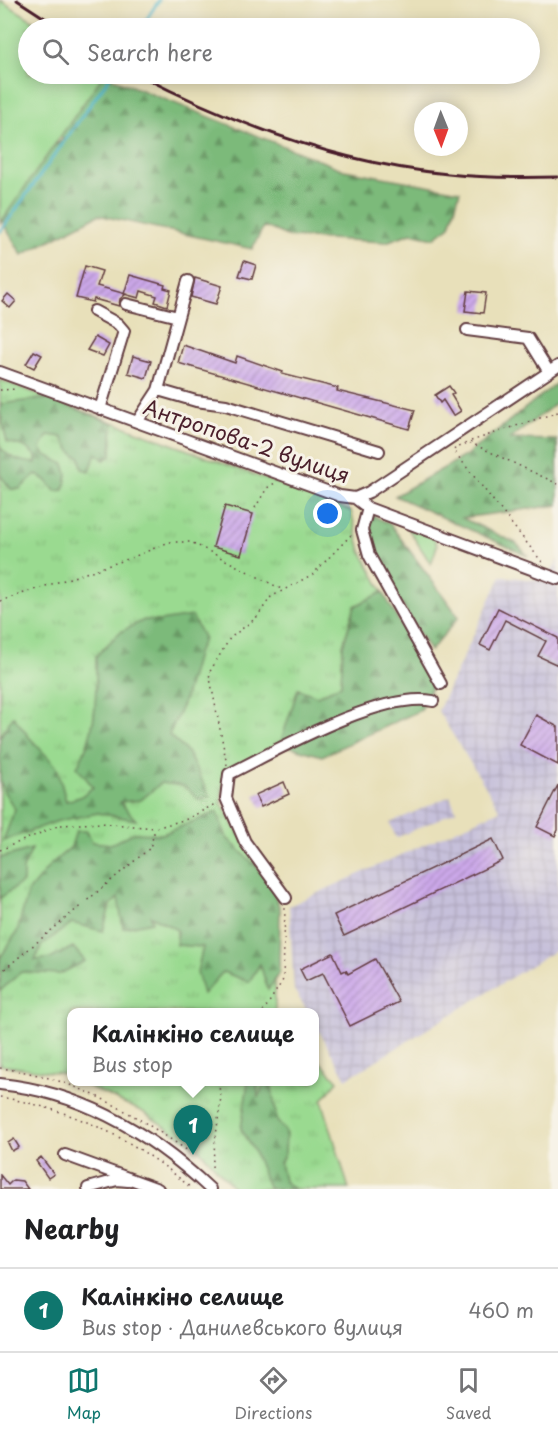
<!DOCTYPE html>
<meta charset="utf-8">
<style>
:root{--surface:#fff;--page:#f2f2f2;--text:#202124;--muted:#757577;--line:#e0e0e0;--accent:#0f766e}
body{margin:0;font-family:"Playpen Sans",sans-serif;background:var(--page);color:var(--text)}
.compass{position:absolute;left:414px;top:102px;width:54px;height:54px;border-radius:50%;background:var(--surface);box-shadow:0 3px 15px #0003;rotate:179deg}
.you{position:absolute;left:328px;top:514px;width:21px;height:21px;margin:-15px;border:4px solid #fff;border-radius:50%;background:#1a73e8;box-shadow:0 0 0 9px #1a73e833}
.badge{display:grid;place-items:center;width:39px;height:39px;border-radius:50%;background:var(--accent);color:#fff;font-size:20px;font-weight:700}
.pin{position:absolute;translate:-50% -50px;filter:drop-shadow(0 2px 3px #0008)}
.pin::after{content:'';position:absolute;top:32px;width:21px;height:18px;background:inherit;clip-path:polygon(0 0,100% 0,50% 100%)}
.popup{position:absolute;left:67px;top:1008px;width:252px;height:78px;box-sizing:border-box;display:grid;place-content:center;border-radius:12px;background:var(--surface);filter:drop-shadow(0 2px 4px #0005);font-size:20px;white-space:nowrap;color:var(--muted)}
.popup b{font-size:22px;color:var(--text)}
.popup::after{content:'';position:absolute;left:50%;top:100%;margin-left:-12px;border:12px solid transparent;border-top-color:var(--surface)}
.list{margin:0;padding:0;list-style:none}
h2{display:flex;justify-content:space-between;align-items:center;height:78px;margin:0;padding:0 24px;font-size:26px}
h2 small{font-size:20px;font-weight:400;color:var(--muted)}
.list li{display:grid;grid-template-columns:39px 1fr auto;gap:18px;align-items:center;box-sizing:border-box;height:84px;padding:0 24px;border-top:2px solid var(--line)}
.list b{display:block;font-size:22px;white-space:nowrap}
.list p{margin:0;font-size:20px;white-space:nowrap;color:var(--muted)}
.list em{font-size:20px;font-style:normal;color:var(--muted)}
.icon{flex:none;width:33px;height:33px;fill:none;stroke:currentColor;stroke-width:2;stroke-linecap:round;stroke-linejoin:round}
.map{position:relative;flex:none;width:558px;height:1189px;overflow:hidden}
.search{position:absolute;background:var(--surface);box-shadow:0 3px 15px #0003;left:18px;right:18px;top:18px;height:66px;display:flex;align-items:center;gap:15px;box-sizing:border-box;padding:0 21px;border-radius:33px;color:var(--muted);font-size:22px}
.sheet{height:162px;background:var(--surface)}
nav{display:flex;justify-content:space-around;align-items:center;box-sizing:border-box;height:84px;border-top:2px solid var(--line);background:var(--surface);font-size:16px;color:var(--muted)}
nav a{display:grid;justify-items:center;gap:3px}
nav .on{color:var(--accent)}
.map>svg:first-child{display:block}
.industrial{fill:url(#industrial-grid)}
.grass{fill:url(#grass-tufts);stroke:#727c5e;stroke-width:1.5}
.forest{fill:url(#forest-firs);stroke:#626c52;stroke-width:1.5}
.park{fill:#9ada90;stroke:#727c5e;stroke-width:1.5}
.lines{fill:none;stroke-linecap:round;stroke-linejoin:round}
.stream{stroke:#4cb5ca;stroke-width:3}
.building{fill:url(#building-hatch)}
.minor-casing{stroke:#623c40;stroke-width:14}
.path{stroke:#623c40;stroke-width:1.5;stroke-dasharray:1.5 4.5;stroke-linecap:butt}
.minor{stroke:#fff;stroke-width:10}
.rail{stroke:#4a1f2b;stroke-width:3}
.labels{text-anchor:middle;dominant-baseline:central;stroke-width:6;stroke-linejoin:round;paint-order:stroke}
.street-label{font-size:21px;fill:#4a1f2b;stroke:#f7f3e8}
</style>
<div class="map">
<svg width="558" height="1189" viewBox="0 0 558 1189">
<defs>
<pattern id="industrial-grid" width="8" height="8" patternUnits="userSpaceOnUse" patternTransform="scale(1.5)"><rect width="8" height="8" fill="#c6c0da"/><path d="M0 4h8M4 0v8" fill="none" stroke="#aca5bb"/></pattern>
<pattern id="grass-tufts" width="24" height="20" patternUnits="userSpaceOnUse" patternTransform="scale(1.5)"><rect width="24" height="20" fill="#9ada90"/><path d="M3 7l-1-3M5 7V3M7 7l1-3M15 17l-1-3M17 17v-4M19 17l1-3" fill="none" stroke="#86bb7c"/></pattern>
<pattern id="forest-firs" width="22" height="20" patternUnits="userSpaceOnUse" patternTransform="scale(1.5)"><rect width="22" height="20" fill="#7bba7a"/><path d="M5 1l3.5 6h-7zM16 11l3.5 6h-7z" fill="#679764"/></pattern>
<pattern id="building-hatch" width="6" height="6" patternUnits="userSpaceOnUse" patternTransform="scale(1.5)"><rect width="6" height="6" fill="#cca9ea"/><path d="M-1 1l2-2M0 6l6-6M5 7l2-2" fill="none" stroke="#a889be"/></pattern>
</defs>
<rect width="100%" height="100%" fill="#f7f3e8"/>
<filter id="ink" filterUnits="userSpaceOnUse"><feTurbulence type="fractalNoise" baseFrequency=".0167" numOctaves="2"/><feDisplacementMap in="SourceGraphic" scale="12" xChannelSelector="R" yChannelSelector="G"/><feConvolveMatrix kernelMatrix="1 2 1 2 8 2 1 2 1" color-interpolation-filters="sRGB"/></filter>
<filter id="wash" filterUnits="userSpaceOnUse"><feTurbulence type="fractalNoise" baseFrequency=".008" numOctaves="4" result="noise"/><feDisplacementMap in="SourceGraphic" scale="24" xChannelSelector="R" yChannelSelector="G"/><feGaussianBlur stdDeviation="1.35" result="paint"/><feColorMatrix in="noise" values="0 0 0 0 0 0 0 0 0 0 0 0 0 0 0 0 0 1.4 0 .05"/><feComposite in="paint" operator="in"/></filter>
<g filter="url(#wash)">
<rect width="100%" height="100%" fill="#e8e0ba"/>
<!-- industrial -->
<path class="industrial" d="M558,559V949L346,1079L315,1024L314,1012H308L294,990L289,906L500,810L438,711L501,576L547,581Z
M450,796L456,811L396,838L390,823Z"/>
<!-- grass -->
<path class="grass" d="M0,380L351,511L361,551L383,592L355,606L343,646L341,685L317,696L280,744L225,773L221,802L276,899L275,1012H71V1078L64,1074L0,1065Z
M407,527L434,537L437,546L431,564Z
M315,1056L338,1081L322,1100L349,1189H235L199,1149L143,1112L79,1082H314Z"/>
<!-- forest -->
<path class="forest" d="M0,0L28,28V74H101L344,170L460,191L450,226L434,238L411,233L386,242L289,237L264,226L252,249L98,215L22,255L0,218V190L63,139L44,124Z
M558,382V402L510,439L557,440L558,505L462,518L516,543L528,556L395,496L465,456Z
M41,399H50L113,423L111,456L104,460L96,453L90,471L82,469L80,457L73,454L62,437L48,435L41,448L44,454L64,464L67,474L64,490L55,491L46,480L36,474L20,489H11L0,475V447C10,459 21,462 36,463V456L25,447L7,442L0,412L1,404Z
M370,514L390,524L459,617L430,651L370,554L366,524Z
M383,592L433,683L421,710L322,756L280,744L298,689L317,696L341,685L343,646L355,606Z
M192,616L204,639L198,651L183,704L169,735L187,752L210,796L199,800L184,786L161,783L141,800L120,802L136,820L98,813L58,821L3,841L15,809L4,792L0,780V737L13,716L29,737L57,767L66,801L80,797L93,787L77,767C98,729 96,699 96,656L120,632L144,620L160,621Z
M217,812L227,838L269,879L280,909L279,973L268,990L260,964L249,982L223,972L203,994L197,972L203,947L177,945V930L151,916L152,922L123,928L118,898L110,906L103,931L72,923L42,945L35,960L52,958L73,947L85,961L60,974L21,972L0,991V958L17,932L28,892L51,864L71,847L76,831H87L92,842L111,844L133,833L163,834Z
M32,849L23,869V882L0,898V858Z
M248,1082H257L258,1098L265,1082H271L277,1121L286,1132L285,1153L280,1163L284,1181L294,1189H269L254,1151L241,1129Z"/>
<!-- park -->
<path class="park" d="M0,0L45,28H28V74H104L0,223Z"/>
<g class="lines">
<!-- stream -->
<path class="stream" d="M141,28L159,0
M0,232L112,74"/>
</g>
<g id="blocks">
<!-- building -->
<path class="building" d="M244,261L256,265L252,279L239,276Z
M85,266L102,271L97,286L126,294L120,299L119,306L94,299L93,302L76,298Z
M130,275L165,285L164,288L171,290L167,306L155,302L157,296L141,291L139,298L124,294Z
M195,278L222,286L216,304L191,297Z
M468,291L486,293L483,313L465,311Z
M8,294L16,301L10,308L2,301Z
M95,337L109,345L103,356L87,350Z
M183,345L235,363L237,356L283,372L282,374L338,388L337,391L415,410L409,429L178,363Z
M34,351L42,355L34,368L26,364Z
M133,356L151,361L146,378L128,373Z
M449,386L454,393L451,395L461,411L453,416L443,400L440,403L435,395Z
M225,506L253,514L241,555L213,547Z
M498,608L558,638V665L538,656L546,641L505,620L490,650L480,645Z
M536,715L558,727V765L520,745Z
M284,782L289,794L261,807L255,795Z
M558,785V830L555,836L537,827Z
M493,839L503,860L344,936L334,915Z
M333,953L342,972L346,970L348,974L375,959L399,1002L350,1026L323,973L306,981L300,969Z
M14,1139L19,1147L12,1151L8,1143Z
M41,1157L54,1174L48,1178L36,1161Z
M0,1175L8,1185L13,1180L22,1181L28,1189H0Z"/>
</g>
</g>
<g filter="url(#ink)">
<use href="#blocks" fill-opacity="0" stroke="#623c40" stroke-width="1.5"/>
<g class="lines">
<defs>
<path id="minor" d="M126,304L178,317
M94,311L118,324L124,331L100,409
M467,330L528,338L549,372
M0,372L340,496L355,498L369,492L558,366
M158,390L196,401L226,405L379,451
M137,422L158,390L188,281
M355,498L368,508L558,579
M368,508L362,530L369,555L441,684
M286,898L245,842L226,798L229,774C277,750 381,691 433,701
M0,1084C81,1092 152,1134 210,1189
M65,1155L158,1189
M88,1188L117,1180L128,1181"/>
</defs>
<!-- minor casing -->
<use href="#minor" class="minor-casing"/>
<!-- path -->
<path class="path" d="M0,390L17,389
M471,441L558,412
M255,508L267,488L275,483
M542,562L453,450L469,442L558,484
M0,601L131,558L169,542H191L283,590
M227,765L209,673L230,638L256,618L271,597L313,574L353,533
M0,850L60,825L101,823L155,828L187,819L217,803
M0,973L150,848L155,829
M263,1012L283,980L285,908
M0,1068C74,1077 128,1110 188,1151
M0,1097C74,1110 136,1139 192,1189
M212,1167L221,1097L218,1082"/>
<!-- minor -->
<use href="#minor" class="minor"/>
<!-- rail -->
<path class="rail" d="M17,0L60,28
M137,74C232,123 340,164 448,174C485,178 521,178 558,177"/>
</g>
</g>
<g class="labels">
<!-- street labels -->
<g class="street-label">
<text transform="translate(247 440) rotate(19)">Антропова-2 вулиця</text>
</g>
</g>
</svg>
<svg class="compass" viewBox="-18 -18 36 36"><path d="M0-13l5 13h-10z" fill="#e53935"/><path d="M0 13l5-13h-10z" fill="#757577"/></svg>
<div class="you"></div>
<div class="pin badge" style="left:193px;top:1155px">1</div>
<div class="popup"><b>Калінкіно селище</b>Bus stop</div>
<div class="search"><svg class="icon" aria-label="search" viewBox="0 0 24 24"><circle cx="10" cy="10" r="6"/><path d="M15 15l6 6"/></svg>Search here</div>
</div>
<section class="sheet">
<h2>Nearby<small></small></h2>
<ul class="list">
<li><span class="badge">1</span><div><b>Калінкіно селище</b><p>Bus stop · Данилевського вулиця</p></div><em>460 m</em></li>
</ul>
</section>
<nav>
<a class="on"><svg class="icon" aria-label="map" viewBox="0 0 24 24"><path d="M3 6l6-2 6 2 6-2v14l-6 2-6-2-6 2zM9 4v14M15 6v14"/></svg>Map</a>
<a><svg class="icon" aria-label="directions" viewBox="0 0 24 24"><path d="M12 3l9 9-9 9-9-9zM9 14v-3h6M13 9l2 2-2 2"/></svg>Directions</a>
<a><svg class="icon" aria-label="saved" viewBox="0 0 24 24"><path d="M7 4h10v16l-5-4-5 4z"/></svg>Saved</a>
</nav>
